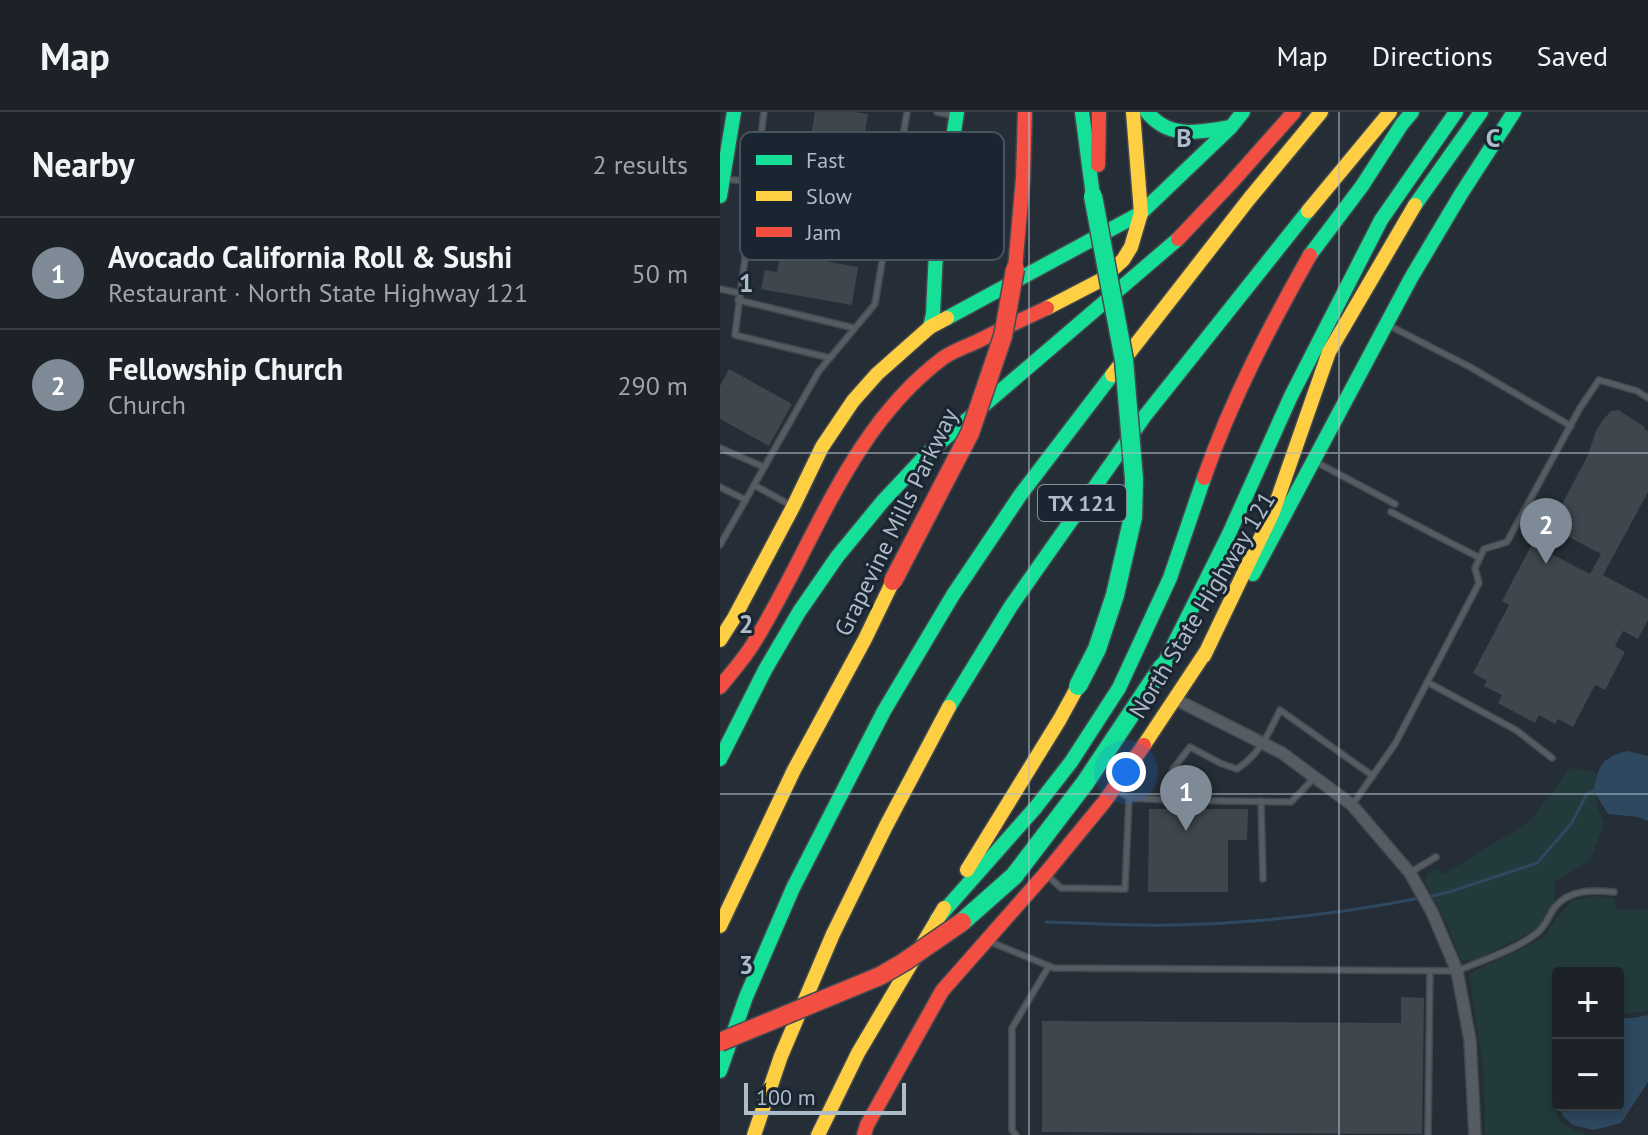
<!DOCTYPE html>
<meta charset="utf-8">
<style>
:root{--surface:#1c2228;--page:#252a30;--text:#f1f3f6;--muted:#a0a4a8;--line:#3a3f45;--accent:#7e8a95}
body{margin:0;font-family:"PT Sans",sans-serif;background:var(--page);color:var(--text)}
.controls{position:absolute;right:24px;bottom:24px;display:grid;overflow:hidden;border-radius:8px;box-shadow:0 4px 12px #0003}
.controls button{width:72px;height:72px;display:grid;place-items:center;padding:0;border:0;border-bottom:2px solid var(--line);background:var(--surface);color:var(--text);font:40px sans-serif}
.scale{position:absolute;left:24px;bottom:20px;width:162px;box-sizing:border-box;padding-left:8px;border:4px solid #aebbc8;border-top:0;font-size:22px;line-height:28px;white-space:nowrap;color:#aebbc8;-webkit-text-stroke:6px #192530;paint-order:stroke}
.you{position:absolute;left:406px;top:660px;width:28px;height:28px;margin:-20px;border:6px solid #fff;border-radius:50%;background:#1a73e8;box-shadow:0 0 0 12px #1a73e833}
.badge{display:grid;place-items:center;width:52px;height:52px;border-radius:50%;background:var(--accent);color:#fff;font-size:26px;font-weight:700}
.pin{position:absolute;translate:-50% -66px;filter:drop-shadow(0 2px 4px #0008)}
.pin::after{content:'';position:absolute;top:42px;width:28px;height:24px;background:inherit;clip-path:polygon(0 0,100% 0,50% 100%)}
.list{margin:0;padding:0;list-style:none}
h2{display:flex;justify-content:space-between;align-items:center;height:104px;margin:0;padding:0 32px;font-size:34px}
h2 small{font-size:26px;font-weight:400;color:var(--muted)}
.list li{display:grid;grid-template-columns:52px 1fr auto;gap:24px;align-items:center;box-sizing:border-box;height:112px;padding:0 32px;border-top:2px solid var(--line)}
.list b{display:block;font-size:30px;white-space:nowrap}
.list p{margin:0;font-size:26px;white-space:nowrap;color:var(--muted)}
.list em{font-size:26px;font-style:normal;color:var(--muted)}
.map{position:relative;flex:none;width:928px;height:1023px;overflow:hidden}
header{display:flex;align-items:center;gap:48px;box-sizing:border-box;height:112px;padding:0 40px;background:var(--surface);border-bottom:2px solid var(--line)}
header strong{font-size:38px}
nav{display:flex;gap:44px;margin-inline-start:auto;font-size:28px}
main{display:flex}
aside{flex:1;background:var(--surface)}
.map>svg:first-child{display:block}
.green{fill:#223a3c}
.water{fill:#2e485f}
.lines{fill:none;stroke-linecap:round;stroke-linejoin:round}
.stream{stroke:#2e485f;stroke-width:3}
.building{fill:#3f474e}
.lane-casing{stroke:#42484e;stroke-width:8}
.street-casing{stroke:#42484e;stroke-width:14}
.fast-casing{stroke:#42484e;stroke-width:17}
.slow-casing{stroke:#42484e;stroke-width:17}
.jam-casing{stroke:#42484e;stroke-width:17}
.lane{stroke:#565c64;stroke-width:5}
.street{stroke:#565c64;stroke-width:11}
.fast{stroke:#16e098;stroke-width:14}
.slow{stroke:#ffcf43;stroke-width:14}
.jam{stroke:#f24e42;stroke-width:14}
.fast-bridge-casing{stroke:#424a51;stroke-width:21;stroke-linecap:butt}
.jam-bridge-casing{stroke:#424a51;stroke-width:21;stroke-linecap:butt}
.fast-bridge{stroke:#16e098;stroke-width:18}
.jam-bridge{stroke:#f24e42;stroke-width:18}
.grid{fill:none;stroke:#aebbc8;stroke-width:2;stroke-opacity:0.55}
.labels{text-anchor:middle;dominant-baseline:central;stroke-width:6;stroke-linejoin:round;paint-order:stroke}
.shield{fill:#192530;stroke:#818e9a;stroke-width:2}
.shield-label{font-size:22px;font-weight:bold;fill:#aebbc8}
.street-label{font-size:24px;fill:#aebbc8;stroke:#192530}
.key{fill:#192530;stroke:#46525e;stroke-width:2}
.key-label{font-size:22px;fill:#aebbc8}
.grid-label{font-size:26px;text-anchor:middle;font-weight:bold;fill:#aebbc8;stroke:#192530;stroke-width:6;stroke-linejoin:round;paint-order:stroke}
</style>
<header>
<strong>Map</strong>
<nav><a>Map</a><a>Directions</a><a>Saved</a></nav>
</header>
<main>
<aside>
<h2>Nearby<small>2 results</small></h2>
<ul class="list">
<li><span class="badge">1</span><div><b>Avocado California Roll &amp; Sushi</b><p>Restaurant · North State Highway 121</p></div><em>50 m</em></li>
<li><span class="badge">2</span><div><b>Fellowship Church</b><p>Church</p></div><em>290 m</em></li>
</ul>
</aside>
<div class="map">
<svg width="928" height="1023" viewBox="0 0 928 1023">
<rect width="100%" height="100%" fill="#252e36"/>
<!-- green -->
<path class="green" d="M849,656L876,660C874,679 875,693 884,711L870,749L835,769V788L817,817L755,848L744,849L740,846L726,809L705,770C705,760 711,760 719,757L722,763L809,710L835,677Z
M878,784L894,786L897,798L928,797V899L898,902V861H838V984C829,1008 851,1020 871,1023H765L764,962L749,863L754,859L824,826L836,807L852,789Z"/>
<!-- water -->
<path class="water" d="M907,639L928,644V709L918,705L888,702L874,679C877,655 882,645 907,639Z
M928,903V970L901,1011L874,1018L853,1013L842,1003L840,993H898V906H913Z"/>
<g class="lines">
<!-- stream -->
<path class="stream" d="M707,785L729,780L817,751L851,712L867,682L874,679
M326,810C369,811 412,814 455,813C537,811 620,802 700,786"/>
</g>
<!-- building -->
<path class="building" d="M95,0H134L148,2L145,20L134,19L132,37L90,31Z
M60,141L138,155L132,193L41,177L45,158L57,160Z
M9,257L72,292L49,334L0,307V274Z
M898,298L925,315L924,317L928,319V380L883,463L928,487V508L918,527L903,519L895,534L905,540L885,578L875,573L853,615L838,607L835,612L819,603L815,611L778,591L782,583L764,574L767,569L753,561L789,493L782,489L812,432L870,462L881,442L830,415L868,343L876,319L882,309L891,299Z
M429,697H528L527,728H508V780H428Z
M681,885L704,886L702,1022L322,1020V909L681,911Z"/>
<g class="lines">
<defs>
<path id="lane" d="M44,0L15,223L110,246
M217,0L235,4
M37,52L174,77
M4,67L35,70
M32,89L168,112
M0,177L19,181
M18,188L134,216
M668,213L750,255L851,314
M0,336L44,355
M596,350L675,392
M34,373L72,394
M0,375L26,388
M671,400L760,446
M0,433L99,259L155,192L187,0
M707,570L796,618L832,646
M594,666L571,690L446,688L453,657L470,635L500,651L517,657C540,642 549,621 560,598L653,664
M409,686L446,688
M541,689L543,767
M632,693L675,632L759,471L755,456L764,437L787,430L860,296L879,268L917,279L928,286
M691,760L716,745
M328,764L341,776L405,777L409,686L395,677
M268,829L334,856L737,859C763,848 795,838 817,821C826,814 829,803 835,795C850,777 873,778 894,780
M296,1023L292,1018V916L329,854
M708,1023L710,859"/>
<path id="street" d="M455,587L562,641L632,693L690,761L712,800L737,859L750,928L755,1023"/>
<path id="fast" d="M362,0L373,84
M427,0C450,28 479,20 511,15
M0,84L14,0
M695,93L761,0
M590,143L642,74L682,12L692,0
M227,206L421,101L511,15L523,0
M210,215L213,202L216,139L237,0
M533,462L691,166L741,82L794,0
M443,554L508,424L571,284L661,108L736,0
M229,595L291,494L424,305L588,99
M0,647L45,558L79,500L117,445L163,389L208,341L458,127
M217,807L316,695L351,650L399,576L450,466L484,366
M0,959L26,885L73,776L164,599L233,483L301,382L392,263"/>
<path id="slow" d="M588,99L670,0
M327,196L381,168L403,148L411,135L421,101L413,0
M392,263L529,87L601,0
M0,528L14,506L73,395L102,335L133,289L157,262L210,215L227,206
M484,544L553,400L609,240L695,93
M424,633L487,538
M247,758L340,607L358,574
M0,814L74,658L145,527L173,469
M34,1023L61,944L113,822L166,714L229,595
M98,1023L138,941L224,796"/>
<path id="jam" d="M378,53L379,0
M458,127L511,71L574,0
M295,157L303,66L305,0
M484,366C511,288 550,214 590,143
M0,575C11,561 24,547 33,532C94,434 128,317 223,246C233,239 245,235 256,230C280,218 303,207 327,196
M144,1023L147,1013L222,879L325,762L385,689L424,633"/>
</defs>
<!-- lane casing -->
<use href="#lane" class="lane-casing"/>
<!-- street casing -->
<use href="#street" class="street-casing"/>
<!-- fast casing -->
<use href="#fast" class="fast-casing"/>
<!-- slow casing -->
<use href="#slow" class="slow-casing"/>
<!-- jam casing -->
<use href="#jam" class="jam-casing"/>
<!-- lane -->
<use href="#lane" class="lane"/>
<!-- street -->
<use href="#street" class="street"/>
<!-- fast -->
<use href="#fast" class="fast"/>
<!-- slow -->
<use href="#slow" class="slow"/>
<!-- jam -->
<use href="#jam" class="jam"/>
<defs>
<path id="fast-bridge" d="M358,574L377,537L395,483L413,405L414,367L404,248L373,84
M242,810L294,764L365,671L443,554"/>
<path id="jam-bridge" d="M173,469L250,321L283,224L295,157
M0,930L160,864L184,850L242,810"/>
</defs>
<!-- fast-bridge casing -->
<use href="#fast-bridge" class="fast-bridge-casing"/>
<!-- jam-bridge casing -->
<use href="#jam-bridge" class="jam-bridge-casing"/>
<!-- fast-bridge -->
<use href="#fast-bridge" class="fast-bridge"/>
<!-- jam-bridge -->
<use href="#jam-bridge" class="jam-bridge"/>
</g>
<!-- grid -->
<path class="grid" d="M309,0V1023M619,0V1023M0,341H928M0,682H928"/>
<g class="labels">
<!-- shield labels -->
<rect class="shield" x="318" y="373" width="88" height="36" rx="6"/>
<g class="shield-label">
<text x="362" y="391">TX 121</text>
</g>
<!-- street labels -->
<g class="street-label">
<text transform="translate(176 410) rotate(-64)">Grapevine Mills Parkway</text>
<text transform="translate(482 493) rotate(-59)">North State Highway 121</text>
</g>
</g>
<!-- legend -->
<rect x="20" y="20" width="264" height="128" rx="12" class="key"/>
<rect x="36" y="43" width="36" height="10" fill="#16e098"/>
<rect x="36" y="79" width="36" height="10" fill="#ffcf43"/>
<rect x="36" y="115" width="36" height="10" fill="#f24e42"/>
<g class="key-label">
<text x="86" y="56">Fast</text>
<text x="86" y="92">Slow</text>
<text x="86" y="128">Jam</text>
</g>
<g class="grid-label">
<text x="464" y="35">B</text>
<text x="773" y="35">C</text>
<text x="26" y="180">1</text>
<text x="26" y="521">2</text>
<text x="26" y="862">3</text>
</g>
</svg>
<div class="controls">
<button>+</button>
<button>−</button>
</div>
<div class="scale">100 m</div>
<div class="you"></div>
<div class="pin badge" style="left:466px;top:719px">1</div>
<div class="pin badge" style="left:826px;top:452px">2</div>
</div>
</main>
